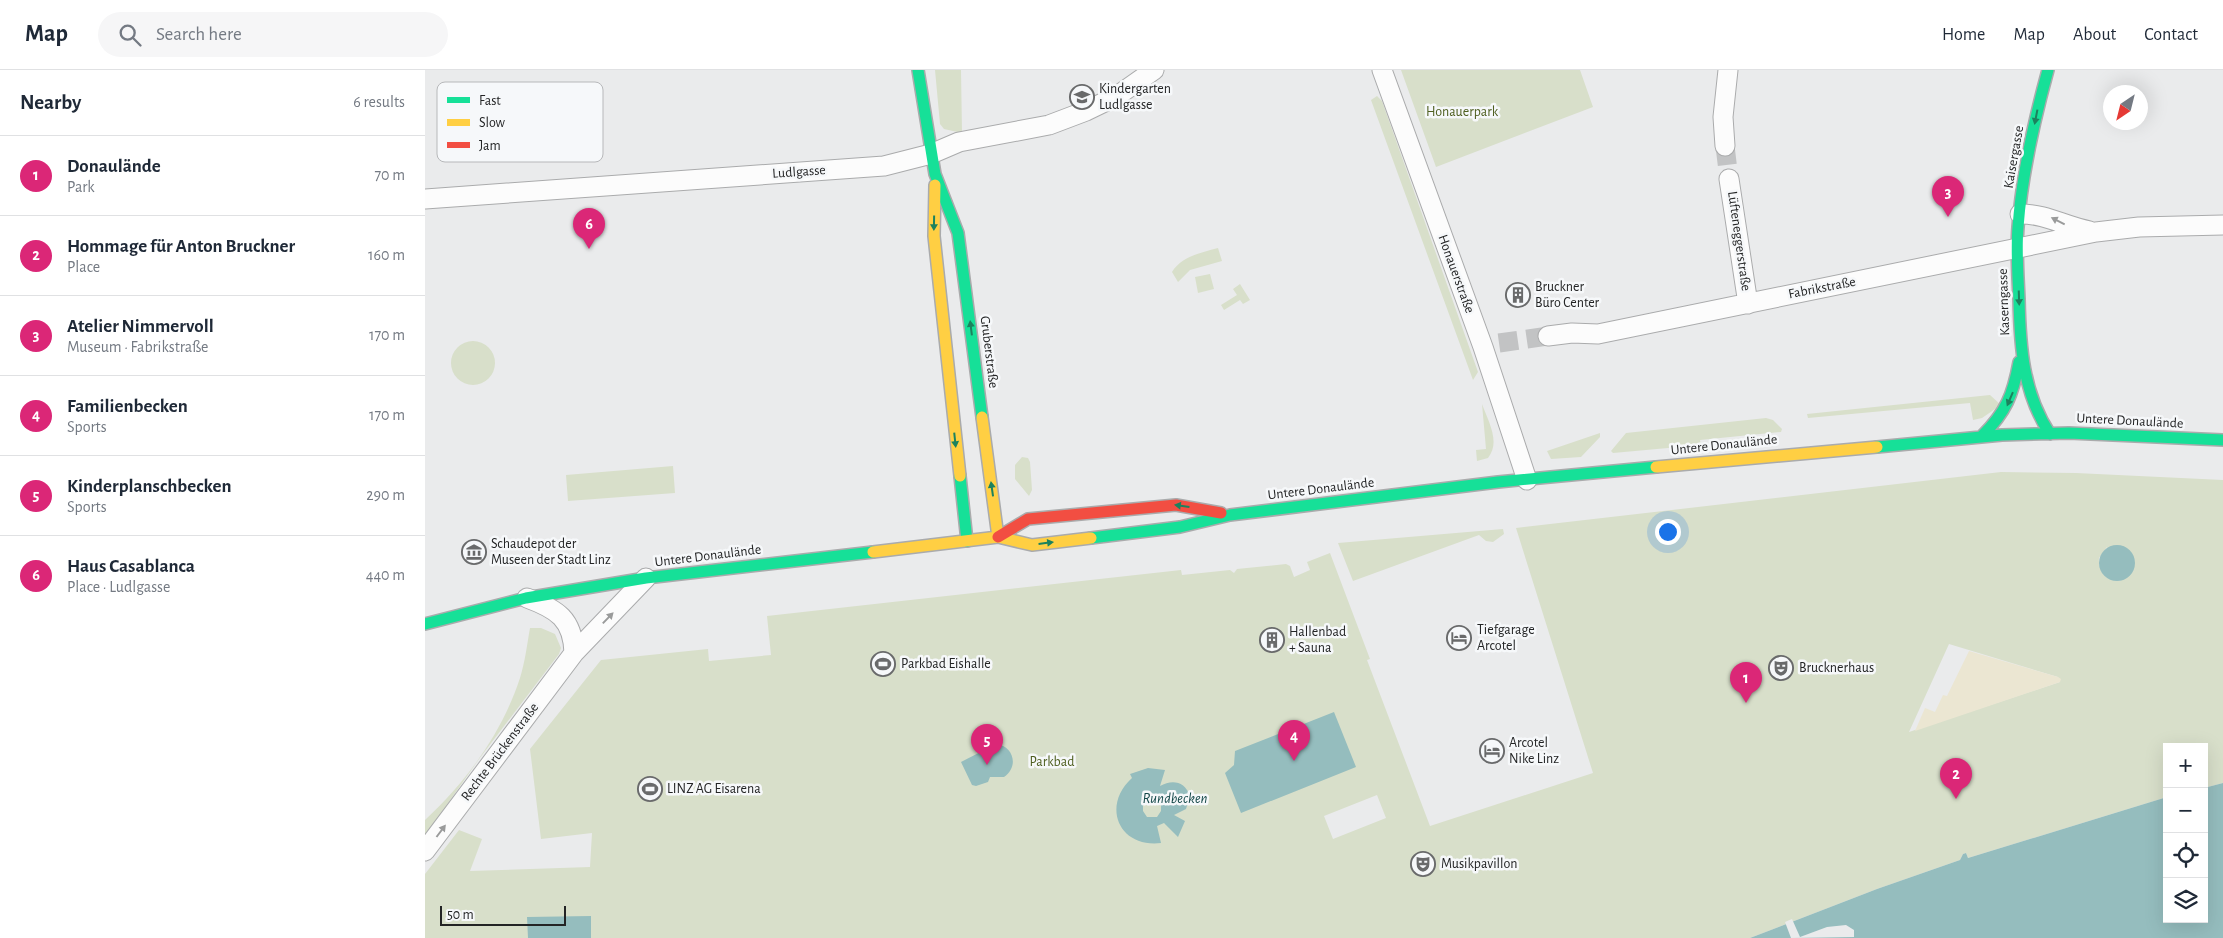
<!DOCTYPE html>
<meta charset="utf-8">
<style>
:root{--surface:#fff;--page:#f6f6f7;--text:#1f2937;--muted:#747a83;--line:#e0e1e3;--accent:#db2777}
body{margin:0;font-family:"Alegreya Sans",sans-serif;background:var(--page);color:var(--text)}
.controls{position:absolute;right:15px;bottom:15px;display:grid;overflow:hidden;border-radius:0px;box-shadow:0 5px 20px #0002}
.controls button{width:45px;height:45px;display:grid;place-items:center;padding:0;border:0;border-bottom:1px solid var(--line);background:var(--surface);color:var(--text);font:25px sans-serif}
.compass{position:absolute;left:1678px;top:15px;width:45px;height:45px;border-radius:50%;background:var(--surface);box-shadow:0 5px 20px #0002;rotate:215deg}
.scale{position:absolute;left:15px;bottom:12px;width:126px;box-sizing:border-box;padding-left:5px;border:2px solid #232425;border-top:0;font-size:14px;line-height:18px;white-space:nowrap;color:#232425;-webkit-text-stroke:4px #f6f8fa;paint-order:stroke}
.you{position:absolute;left:1242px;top:461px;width:18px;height:18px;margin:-12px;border:4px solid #fff;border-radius:50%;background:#1a73e8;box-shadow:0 0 0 8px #1a73e833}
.badge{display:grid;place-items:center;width:32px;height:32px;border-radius:50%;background:var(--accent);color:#fff;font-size:16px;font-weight:700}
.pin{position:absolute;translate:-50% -41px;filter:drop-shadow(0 1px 2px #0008)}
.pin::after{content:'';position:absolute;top:26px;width:18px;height:15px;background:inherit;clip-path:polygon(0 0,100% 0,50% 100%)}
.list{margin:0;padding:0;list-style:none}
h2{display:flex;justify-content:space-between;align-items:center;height:65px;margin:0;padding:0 20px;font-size:21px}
h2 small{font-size:16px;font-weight:400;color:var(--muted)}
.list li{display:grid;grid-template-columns:32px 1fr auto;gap:15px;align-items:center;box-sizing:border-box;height:80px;padding:0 20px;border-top:1px solid var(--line)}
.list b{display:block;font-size:19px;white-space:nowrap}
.list p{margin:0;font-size:16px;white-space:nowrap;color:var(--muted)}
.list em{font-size:16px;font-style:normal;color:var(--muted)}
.icon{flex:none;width:28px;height:28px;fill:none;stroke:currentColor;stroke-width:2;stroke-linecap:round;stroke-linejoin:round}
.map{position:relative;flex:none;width:1798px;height:868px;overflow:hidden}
header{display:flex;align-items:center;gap:30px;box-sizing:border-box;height:70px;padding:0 25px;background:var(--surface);border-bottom:1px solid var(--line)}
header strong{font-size:24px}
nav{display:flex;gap:28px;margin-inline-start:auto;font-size:18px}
.search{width:350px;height:45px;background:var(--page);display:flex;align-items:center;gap:12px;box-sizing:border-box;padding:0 18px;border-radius:28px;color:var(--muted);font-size:19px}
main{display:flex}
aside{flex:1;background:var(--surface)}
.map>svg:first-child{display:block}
.green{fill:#d8dfca;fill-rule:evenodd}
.sand{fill:#ebe6d2}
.water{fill:#95bdbe;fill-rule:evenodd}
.pier{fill:#eaebec}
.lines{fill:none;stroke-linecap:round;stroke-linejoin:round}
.street-tunnel{stroke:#c2c3c4;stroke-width:19;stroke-dasharray:19 9;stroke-linecap:butt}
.street-casing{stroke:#aaabac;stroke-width:21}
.fast-casing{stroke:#aaabac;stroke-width:14}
.slow-casing{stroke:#aaabac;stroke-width:14}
.jam-casing{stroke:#aaabac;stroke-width:14}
.street{stroke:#fcfcfc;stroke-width:19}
.fast{stroke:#16e098;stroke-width:11}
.slow{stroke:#ffcf43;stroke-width:11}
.jam{stroke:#f24e42;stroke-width:11}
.oneway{fill:#1c825e}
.oneway2{fill:#9a9b9b}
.labels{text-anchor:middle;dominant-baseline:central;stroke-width:5;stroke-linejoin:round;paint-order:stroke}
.poi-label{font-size:14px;fill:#232425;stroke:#f6f8fa;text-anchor:start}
.park-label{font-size:14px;fill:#4f5f20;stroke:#f6f8fa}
.street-label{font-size:14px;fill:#232425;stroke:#f6f8fa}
.water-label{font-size:15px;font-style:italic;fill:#134748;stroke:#f6f8fa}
.key{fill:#f6f8fa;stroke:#b7b8ba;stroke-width:1}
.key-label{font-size:14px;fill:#232425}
</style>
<header>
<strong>Map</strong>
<div class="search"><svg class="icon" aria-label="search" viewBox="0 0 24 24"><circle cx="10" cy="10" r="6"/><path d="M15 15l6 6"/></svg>Search here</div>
<nav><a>Home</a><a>Map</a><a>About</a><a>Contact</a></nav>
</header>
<main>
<aside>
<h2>Nearby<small>6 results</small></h2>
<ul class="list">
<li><span class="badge">1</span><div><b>Donaulände</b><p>Park</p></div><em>70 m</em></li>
<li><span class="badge">2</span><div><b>Hommage für Anton Bruckner</b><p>Place</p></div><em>160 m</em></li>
<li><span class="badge">3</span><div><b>Atelier Nimmervoll</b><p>Museum · Fabrikstraße</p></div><em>170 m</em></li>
<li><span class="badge">4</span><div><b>Familienbecken</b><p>Sports</p></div><em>170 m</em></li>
<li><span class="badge">5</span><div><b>Kinderplanschbecken</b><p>Sports</p></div><em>290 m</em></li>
<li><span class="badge">6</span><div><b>Haus Casablanca</b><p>Place · Ludlgasse</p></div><em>440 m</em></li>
</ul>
</aside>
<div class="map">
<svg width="1798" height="868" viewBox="0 0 1798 868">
<rect width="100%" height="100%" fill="#eaebec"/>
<!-- green -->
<path class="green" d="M510,0H536L537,63L519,59L515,54Z
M976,0H1155L1168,37L1011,97Z
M952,26L957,31L1053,302L1048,310L946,30Z
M793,178L797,191L765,200L753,212L747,202C757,186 775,183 793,178Z
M785,204L789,219L773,223L770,207Z
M815,214L825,230L818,234L815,230L799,240L796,235L812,225L808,219Z
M26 293a22 22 0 1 1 44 0a22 22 0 1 1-44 0Z
M1565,325L1576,335L1557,348L1548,350L1545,333L1383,348L1382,344Z
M1057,334C1063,351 1076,372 1063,388L1052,391L1051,380L1061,379Z
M1341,348L1348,350L1357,359L1356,362L1275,370L1276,375L1188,383L1186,381L1201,363Z
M1175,363V367L1156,387L1126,389L1122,381Z
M597,387L603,388L605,392L607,420L604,426L590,409V395Z
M248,396L250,423L143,431L141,405Z
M1576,402L1651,403L1798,410V713L1779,718V677H1742V727L1543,788L1541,783L1538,784L1535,790L1452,819L1325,868H0V804L34,760L57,769L45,801L165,797L167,763L116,769L105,679L176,590L283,579L284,591L346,585L342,546L756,500L757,505L805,500L809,503L812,499L861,494L865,496L869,507L885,500L882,492L905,483L945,589L942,590L1005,756L1168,703L1091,458ZM1682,477L1696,511C1681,512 1673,502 1674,488ZM1524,574L1633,607L1635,612L1484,662ZM952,725L961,748L908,769L899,746Z
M1078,459L1079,464L1068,472L1061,471L1054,465L928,511L913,473Z
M105,558H116L130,564L136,578L134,584L54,689L0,766V750C42,711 77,663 95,608C100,592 102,575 105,558Z"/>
<!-- sand -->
<path class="sand" d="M1544,581L1633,607L1636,609L1635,612L1490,661L1500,638L1510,642L1518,625L1522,626Z"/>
<!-- water -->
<path class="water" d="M1674 493a18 18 0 1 1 36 0a18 18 0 1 1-36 0Z
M909,642L931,697L816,743L800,703L809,695L810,681Z
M571,674C589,676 594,697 579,707H565L563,712L551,716L547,715L536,692Z
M723,698L740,700L735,716C747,709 760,711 765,726L761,739L749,745L760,751L753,767L739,753L732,756L736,773C694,778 676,736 707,708L705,704ZM730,729L736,734V741L732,747H722L718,741V736L722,730Z
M1798,713V868H1325L1452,819L1535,790L1538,784L1541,783L1543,788L1742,727V849H1779V718Z
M166,846V868H103L102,847Z"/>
<!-- pier -->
<path class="pier" d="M1367,849L1375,867L1402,857L1421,855L1429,860V867L1366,868L1360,852Z"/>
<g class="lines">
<!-- street-tunnel -->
<path class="street-tunnel" d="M1300,76L1304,109
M1074,273L1123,266"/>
<defs>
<path id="street" d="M957,0L1058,277L1102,410
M1300,76L1298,47L1303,0
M1304,109L1323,234
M0,129L459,96L506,84L534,72L624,55L661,41L692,26L729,0
M1595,144C1623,144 1638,156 1665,161
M1123,266L1147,263L1173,264L1671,162L1714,157L1798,155
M102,528C132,539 148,549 149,583
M0,781L149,583L221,508"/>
<path id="fast" d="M493,0L510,104L533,163L557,347
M1623,0C1609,51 1597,103 1593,157C1591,181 1593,205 1594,229C1595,277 1598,323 1625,364
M1557,366C1581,342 1588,325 1594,292
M1452,377L1577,365L1644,363L1798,370
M535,406L542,471
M666,468L755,457L805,445L1073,412L1231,397
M0,554L101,528L221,508L448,482"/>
<path id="slow" d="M510,115L509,166L535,406
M557,347L573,467
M1231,397L1452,377
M448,482L573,467L607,475L666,468"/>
<path id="jam" d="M573,467L603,449L751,435L796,443"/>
</defs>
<!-- street casing -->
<use href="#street" class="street-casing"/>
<!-- fast casing -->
<use href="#fast" class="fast-casing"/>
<!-- slow casing -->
<use href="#slow" class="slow-casing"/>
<!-- jam casing -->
<use href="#jam" class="jam-casing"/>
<!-- street -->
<use href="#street" class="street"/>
<!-- fast -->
<use href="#fast" class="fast"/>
<!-- slow -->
<use href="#slow" class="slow"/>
<!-- jam -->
<use href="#jam" class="jam"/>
</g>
<!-- one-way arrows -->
<defs><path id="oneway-solid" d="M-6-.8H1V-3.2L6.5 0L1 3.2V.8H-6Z" transform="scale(1.25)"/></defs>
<g class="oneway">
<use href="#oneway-solid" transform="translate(1611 47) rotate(101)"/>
<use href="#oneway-solid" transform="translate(509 153) rotate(91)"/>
<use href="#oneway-solid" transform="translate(1594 228) rotate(88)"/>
<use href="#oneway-solid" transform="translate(546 258) rotate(-97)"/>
<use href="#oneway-solid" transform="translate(1585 329) rotate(113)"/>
<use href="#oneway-solid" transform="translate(530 370) rotate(84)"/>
<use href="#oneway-solid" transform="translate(567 419) rotate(-98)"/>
<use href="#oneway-solid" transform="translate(757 436) rotate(-172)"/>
<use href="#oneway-solid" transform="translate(621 473) rotate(-7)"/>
</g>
<g class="oneway2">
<use href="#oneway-solid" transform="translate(1633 151) rotate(-153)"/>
<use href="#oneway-solid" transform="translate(183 548) rotate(-46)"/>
<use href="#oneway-solid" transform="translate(16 761) rotate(-53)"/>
</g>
<!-- icons -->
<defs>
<symbol id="school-ring" viewBox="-11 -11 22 22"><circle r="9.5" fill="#f6f8fa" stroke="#696a6b" stroke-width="1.5"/><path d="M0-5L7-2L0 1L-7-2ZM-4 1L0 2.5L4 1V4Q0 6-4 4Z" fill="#696a6b"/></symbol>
<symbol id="building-ring" viewBox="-11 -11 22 22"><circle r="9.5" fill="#f6f8fa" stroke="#696a6b" stroke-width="1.5"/><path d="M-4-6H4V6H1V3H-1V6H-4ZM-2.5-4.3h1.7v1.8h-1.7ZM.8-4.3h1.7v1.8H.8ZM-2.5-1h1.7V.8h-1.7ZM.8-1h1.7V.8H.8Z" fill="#696a6b"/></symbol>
<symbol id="museum-ring" viewBox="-11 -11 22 22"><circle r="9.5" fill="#f6f8fa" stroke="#696a6b" stroke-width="1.5"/><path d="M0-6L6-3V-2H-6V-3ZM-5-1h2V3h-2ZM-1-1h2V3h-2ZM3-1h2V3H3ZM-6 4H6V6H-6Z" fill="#696a6b"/></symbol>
<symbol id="hotel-ring" viewBox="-11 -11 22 22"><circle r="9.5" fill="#f6f8fa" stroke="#696a6b" stroke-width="1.5"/><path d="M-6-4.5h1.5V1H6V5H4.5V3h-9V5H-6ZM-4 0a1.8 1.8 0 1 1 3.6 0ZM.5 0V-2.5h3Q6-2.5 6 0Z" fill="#696a6b"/></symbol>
<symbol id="stadium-ring" viewBox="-11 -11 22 22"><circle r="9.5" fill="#f6f8fa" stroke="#696a6b" stroke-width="1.5"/><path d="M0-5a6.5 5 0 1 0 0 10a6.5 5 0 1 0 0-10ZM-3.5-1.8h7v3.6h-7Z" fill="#696a6b"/></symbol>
<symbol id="theatre-ring" viewBox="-11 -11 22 22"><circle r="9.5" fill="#f6f8fa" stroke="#696a6b" stroke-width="1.5"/><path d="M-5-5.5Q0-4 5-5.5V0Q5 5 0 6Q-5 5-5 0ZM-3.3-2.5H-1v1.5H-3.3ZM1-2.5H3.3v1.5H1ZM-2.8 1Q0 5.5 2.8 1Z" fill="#696a6b"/></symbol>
</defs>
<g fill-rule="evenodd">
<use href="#school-ring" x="643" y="13" width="28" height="28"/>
<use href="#building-ring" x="1079" y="211" width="28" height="28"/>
<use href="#museum-ring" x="35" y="468" width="28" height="28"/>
<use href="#hotel-ring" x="1020" y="554" width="28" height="28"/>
<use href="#building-ring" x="833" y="556" width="28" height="28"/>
<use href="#stadium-ring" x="444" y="580" width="28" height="28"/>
<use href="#theatre-ring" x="1342" y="584" width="28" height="28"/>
<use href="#hotel-ring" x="1053" y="667" width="28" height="28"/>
<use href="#stadium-ring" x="211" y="705" width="28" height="28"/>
<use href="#theatre-ring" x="984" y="780" width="28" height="28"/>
</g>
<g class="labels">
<!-- poi labels -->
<g class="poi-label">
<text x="674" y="19">Kindergarten<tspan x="674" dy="16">Ludlgasse</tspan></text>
<text x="1110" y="217">Bruckner<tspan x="1110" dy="16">Büro Center</tspan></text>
<text x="66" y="474">Schaudepot der<tspan x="66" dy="16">Museen der Stadt Linz</tspan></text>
<text x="1052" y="560">Tiefgarage<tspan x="1052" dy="16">Arcotel</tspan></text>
<text x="864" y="562">Hallenbad<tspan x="864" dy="16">+ Sauna</tspan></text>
<text x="476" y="594">Parkbad Eishalle</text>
<text x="1374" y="598">Brucknerhaus</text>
<text x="1084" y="673">Arcotel<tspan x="1084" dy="16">Nike Linz</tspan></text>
<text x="242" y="719">LINZ AG Eisarena</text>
<text x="1016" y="794">Musikpavillon</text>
</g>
<!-- park labels -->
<g class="park-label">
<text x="1037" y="42">Honauerpark</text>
<text x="627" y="692">Parkbad</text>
</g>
<!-- street labels -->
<g class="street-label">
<text transform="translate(1589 87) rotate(-80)">Kaisergasse</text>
<text transform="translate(374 102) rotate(-4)">Ludlgasse</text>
<text transform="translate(1314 171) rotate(82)">Lüfteneggerstraße</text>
<text transform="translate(1031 204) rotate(70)">Honauerstraße</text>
<text transform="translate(1397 218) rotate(-11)">Fabrikstraße</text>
<text transform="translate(1579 232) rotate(-92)">Kaserngasse</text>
<text transform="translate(564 282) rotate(83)">Gruberstraße</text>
<text transform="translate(1705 351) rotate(3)">Untere Donaulände</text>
<text transform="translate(1299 375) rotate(-6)">Untere Donaulände</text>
<text transform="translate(896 419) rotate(-7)">Untere Donaulände</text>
<text transform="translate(283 486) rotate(-7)">Untere Donaulände</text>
<text transform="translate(75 682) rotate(-53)">Rechte Brückenstraße</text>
</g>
<!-- water labels -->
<g class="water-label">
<text x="750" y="728">Rundbecken</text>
</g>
</g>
<!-- legend -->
<rect x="12" y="12" width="166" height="80" rx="8" class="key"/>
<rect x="22" y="27" width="23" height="6" fill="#16e098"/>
<rect x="22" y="49" width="23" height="7" fill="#ffcf43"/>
<rect x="22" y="72" width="23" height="6" fill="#f24e42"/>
<g class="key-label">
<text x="54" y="35">Fast</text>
<text x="54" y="57">Slow</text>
<text x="54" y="80">Jam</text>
</g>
</svg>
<div class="controls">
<button>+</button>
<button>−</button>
<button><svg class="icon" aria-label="locate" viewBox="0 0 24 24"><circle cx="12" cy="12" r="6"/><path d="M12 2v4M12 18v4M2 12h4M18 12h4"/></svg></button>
<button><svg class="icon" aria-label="layers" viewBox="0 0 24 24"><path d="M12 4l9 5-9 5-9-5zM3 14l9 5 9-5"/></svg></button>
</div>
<svg class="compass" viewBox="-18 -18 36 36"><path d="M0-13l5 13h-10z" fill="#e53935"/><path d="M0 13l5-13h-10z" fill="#747a83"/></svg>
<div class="scale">50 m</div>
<div class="you"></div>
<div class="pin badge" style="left:1321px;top:633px">1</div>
<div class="pin badge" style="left:1531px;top:729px">2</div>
<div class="pin badge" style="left:1523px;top:147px">3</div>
<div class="pin badge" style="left:869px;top:691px">4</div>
<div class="pin badge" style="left:562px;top:695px">5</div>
<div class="pin badge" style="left:164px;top:179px">6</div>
</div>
</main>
